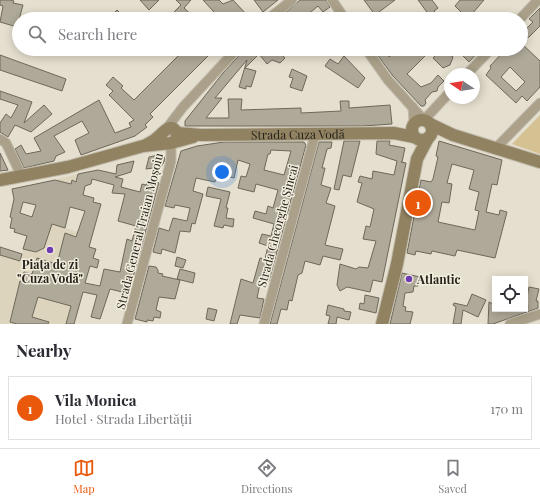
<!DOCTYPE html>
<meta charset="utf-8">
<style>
:root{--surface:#fff;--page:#f7f7f7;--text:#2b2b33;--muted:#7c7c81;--line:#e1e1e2;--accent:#ea580c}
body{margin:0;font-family:"Playfair Display",serif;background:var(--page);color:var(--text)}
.controls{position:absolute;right:12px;bottom:12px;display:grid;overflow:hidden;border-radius:0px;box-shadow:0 2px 10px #0003}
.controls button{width:36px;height:36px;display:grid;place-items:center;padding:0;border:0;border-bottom:1px solid var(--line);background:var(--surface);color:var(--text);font:20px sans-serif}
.compass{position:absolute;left:444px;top:68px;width:36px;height:36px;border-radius:50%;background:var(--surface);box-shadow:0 2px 10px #0003;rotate:282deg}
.you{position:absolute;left:222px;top:172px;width:14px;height:14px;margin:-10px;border:3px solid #fff;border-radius:50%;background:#1a73e8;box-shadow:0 0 0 6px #1a73e833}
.badge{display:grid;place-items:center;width:26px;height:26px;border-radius:50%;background:var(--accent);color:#fff;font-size:13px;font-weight:700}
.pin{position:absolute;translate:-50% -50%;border:2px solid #fff;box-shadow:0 1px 4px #0006}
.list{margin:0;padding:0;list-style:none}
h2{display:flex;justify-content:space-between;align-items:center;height:52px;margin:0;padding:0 16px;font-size:17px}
h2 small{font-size:13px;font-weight:400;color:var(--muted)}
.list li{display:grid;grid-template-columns:26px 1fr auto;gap:12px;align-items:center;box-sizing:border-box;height:64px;margin:0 8px 8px;padding:0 8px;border:1px solid var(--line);border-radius:0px}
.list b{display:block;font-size:15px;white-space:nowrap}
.list p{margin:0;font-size:13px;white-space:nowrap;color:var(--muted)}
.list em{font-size:13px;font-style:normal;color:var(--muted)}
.icon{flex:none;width:22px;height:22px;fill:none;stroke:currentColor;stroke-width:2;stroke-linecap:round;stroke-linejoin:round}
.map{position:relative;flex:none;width:540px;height:324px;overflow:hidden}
.search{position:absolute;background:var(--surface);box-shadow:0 2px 10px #0003;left:12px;right:12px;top:12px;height:44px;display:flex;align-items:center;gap:10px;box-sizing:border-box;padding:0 14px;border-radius:22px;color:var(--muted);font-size:15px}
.sheet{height:124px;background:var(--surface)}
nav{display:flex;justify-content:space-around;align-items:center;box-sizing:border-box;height:56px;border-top:1px solid var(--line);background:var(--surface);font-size:11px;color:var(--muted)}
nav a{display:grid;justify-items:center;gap:2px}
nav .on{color:var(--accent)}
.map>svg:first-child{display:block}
.built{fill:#ddd4bd}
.green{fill:#d5c292}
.building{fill:#afa999;stroke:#6e685a;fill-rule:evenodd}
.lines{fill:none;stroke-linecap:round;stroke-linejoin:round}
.minor-casing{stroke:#c3bdaf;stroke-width:11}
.secondary-casing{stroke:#c3bdaf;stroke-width:14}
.minor{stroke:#aba18a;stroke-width:9}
.secondary{stroke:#918361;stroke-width:12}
.poi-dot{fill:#6e3bb3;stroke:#f2ecdc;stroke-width:1.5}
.labels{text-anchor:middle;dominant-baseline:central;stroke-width:3;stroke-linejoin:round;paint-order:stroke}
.street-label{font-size:12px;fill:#26231d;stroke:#f2ecdc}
.poi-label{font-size:12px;font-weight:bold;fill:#26231d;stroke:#f2ecdc}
</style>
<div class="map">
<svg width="540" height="324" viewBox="0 0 540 324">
<rect width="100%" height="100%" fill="#e5dfcf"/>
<!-- built -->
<path class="built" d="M78,174L65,228L82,233L85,271L88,273L74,324H0V248L22,254L34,213L49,216L58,179Z"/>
<!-- green -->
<path class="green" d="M540,115V154L512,144Z"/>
<!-- building -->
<path class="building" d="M0,0H10L14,1L13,3L23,5L17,27L0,22L3,6L0,5Z
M140,0H159L149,10Z
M176,0H191L184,8L196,19H180L174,12L181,5Z
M203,0H219L223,4L233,0L247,15L244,19H209L214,12Z
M254,0H278L263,12Z
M300,0H326L330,7L323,12L318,6L306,16L309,19H278Z
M364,0H395L375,15Z
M418,0H432L438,8L434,11L439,19H432Z
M460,0H484L472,14L477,19H468L455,6Z
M540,8V26L529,37L521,40V28L524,31L533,22L529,19Z
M117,10L126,19H108Z
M521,43L540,61V87L527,101L522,96L516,103L486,75L491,68L490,66L506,49H521ZM510,67L525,82L516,91L501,77Z
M185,49H215L150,114L153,117L145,125L147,127L135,136L81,155L75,140L89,133L82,121L54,136L65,152L56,156L54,161L24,168L15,149L21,145L26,154L41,151L34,138L99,100L115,133L131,127L129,123L134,120L109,95L113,91L106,85L113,77L123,86L121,88L134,100Z
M245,49H276L285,58L280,63L272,60L267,64L259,54L245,68L256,71L251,87L246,86V89L239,87L247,60L215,98H222L206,118H229L228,99H242L241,110L301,108V113L341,111L340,101H349V108L390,105L392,124L363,126H185V121L223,73Z
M373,49H384L389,57L399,49H418L425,56L407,74L421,87L431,83L438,75L444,81L438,87L437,91L432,92L425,100L426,103L424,106H421L393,76Z
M442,49L453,57L450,65L443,68L433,58Z
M456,49H481L469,62Z
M0,55L66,79L62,91L0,70Z
M344,56L365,78L358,88L325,66L330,59L338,64Z
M292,69L307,76L302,91L290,87L293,78L289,77Z
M0,91L32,102L24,123L44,105L52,114L31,132L15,125L8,137L0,132V123L6,114L11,118L18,105L0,99Z
M344,141H360L351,177L343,175L339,190L334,189Z
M377,141H390L389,145L405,148L402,162H401L406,163L382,282L373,280L370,292L347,287L340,291L337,285L340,264L356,269L359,267L368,268L376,241L363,239L366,226L370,227L374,209L357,202L362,183L358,182L360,176L372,179L373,171L394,175L397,161L376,154Z
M439,141L502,160L497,185L492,184L486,212L499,215L500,210L507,212L495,258L457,250L455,256L432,251L431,254L416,251L415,255L407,253L421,180L431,182L433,179L438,157L436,156ZM452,164L474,170L469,189L479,192L475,210L479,211L475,230L438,222L442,202L449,203L452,184L447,183Z
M224,142H304L306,145L269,281L261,279L257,298L264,299L260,318L240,315L237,324H230L241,279L253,283L260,258L265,259L268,246L259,243L262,234L271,236L274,224L253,218L255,211L266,214L268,206L273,208L278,190L256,184L254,192L238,188L241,176L246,177L250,164L238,160L234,178L217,174L215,182L196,178L193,191L203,194L195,224L192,223L190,232L180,231L175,253L162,249L161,254L153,252L159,228L169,231L173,218L187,221L190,208L175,205L174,208L165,206L181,151L197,146ZM271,150L291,151L284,175L264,170L268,154H270Z
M319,142H332L331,148L327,149L322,168H325L321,185L331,188L326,203L335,206L325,245L343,249L340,260L323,256L320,265L305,261L302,273L298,275L292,301L289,300L287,310L281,309L277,324H270Z
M0,153L8,170L0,171Z
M163,154L165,160L161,167L146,169L149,157Z
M134,161L131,172L115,177L123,179L121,187L140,192L142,184L146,185L148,180L159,183L126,303L119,301L122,292L110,289L100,319L91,317L97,295L83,292L74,324H66L71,306L38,297L32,317L49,322L48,324H17L10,322L20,281H22L24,272L32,274L37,258L57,264L65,233L76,237L85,211L70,207L65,228L52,224L44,248L36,252L23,249L27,236L14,232L15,229L10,228L12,218L10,217L14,199L12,189L55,180L71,184L72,180L76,182L78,174L98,170L116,174L117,165ZM92,179L114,185L112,193L125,194L118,221L136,226L132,241L127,239L120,272L104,269L100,286L85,283L90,266L97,268L99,260L93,258L96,249L89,247L101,204L93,202L94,198L83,195L85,186L91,184ZM23,202L36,205L32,217L20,213Z
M208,187L230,192L226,208H228L226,218L234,219L233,227L224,225L223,228L214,226L221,199L206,196Z
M0,247L22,254L20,261L0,255Z
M177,257L186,260L183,268L175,266Z
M149,266L156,267L158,270V273L163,274L162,276L180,280L175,299L159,297L156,310L161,312L160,318L154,317L153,321L147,320V322L135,319Z
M180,269L195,273L193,283L177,279Z
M402,273L420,277L418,286H414L413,292L405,293L403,306L406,307L405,311L413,312L410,324H390Z
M529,287L539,289L536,301H538V308L493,324H488L489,302L495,305V309H528L527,297Z
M472,294L486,300L478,317L463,310L461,324H453L456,307L453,305L454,303L467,306Z
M365,295L379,298L376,313L359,309L360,303L364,304Z
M328,305L344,309V311L351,312L349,320L337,317L336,324H328L330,316L326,315Z
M208,308L217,310L214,321L206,319Z"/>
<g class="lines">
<defs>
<path id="minor" d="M332,0L345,19
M268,19L292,0
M520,19L538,0
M366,49L388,80L423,119
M467,74L491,49
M413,107L414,123
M424,120L450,92
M167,128L183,107L237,49
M0,139L6,143L22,177
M496,148L540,103
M127,324L171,161V143
M264,324L315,135
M510,324L540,314"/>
<g id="secondary">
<circle cx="422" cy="130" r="10"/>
<path d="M430,124L453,135L540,162"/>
<path id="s1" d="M177,133L201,135L394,133L414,137"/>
<path d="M146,145C149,143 154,141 157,138C164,133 170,121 177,133L176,140"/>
<path d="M0,180L68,167L143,146L171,143L193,137"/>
<path d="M382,324L397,264L417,159L428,138"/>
</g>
</defs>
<!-- minor casing -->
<use href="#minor" class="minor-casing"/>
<!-- secondary casing -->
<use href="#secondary" class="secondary-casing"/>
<!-- minor -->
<use href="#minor" class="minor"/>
<!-- secondary -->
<use href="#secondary" class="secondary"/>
</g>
<!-- markers -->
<g class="poi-dot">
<circle cx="50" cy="250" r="4"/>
<circle cx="409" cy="279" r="4"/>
</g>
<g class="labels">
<!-- street labels -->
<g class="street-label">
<text stroke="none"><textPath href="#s1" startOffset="121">Strada Cuza Vodă</textPath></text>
<text transform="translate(277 226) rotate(-75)">Strada Gheorghe Șincai</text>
<text transform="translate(139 231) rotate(-76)">Strada General Traian Moșoiu</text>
</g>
<!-- poi labels -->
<g class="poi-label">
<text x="50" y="264">Piața de zi<tspan x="50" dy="14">"Cuza Vodă"</tspan></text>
<text x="417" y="279" text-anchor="start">Atlantic</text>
</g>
</g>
</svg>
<div class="controls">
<button><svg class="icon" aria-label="locate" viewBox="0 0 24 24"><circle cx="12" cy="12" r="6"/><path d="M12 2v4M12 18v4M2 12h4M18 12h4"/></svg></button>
</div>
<svg class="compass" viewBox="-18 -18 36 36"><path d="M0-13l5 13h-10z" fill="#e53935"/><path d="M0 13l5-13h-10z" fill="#7c7c81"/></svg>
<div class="you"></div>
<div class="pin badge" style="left:418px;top:203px">1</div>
<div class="search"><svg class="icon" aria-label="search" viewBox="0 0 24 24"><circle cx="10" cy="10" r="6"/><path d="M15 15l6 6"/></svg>Search here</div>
</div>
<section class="sheet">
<h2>Nearby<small></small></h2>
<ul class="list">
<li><span class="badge">1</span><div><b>Vila Monica</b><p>Hotel · Strada Libertății</p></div><em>170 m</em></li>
</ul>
</section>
<nav>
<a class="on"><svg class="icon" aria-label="map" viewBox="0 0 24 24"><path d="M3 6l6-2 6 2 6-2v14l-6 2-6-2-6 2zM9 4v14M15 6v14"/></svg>Map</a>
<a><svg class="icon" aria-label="directions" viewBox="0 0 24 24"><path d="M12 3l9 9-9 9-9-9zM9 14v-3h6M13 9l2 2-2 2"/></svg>Directions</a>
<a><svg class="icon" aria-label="saved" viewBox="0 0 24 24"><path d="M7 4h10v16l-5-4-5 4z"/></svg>Saved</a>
</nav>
